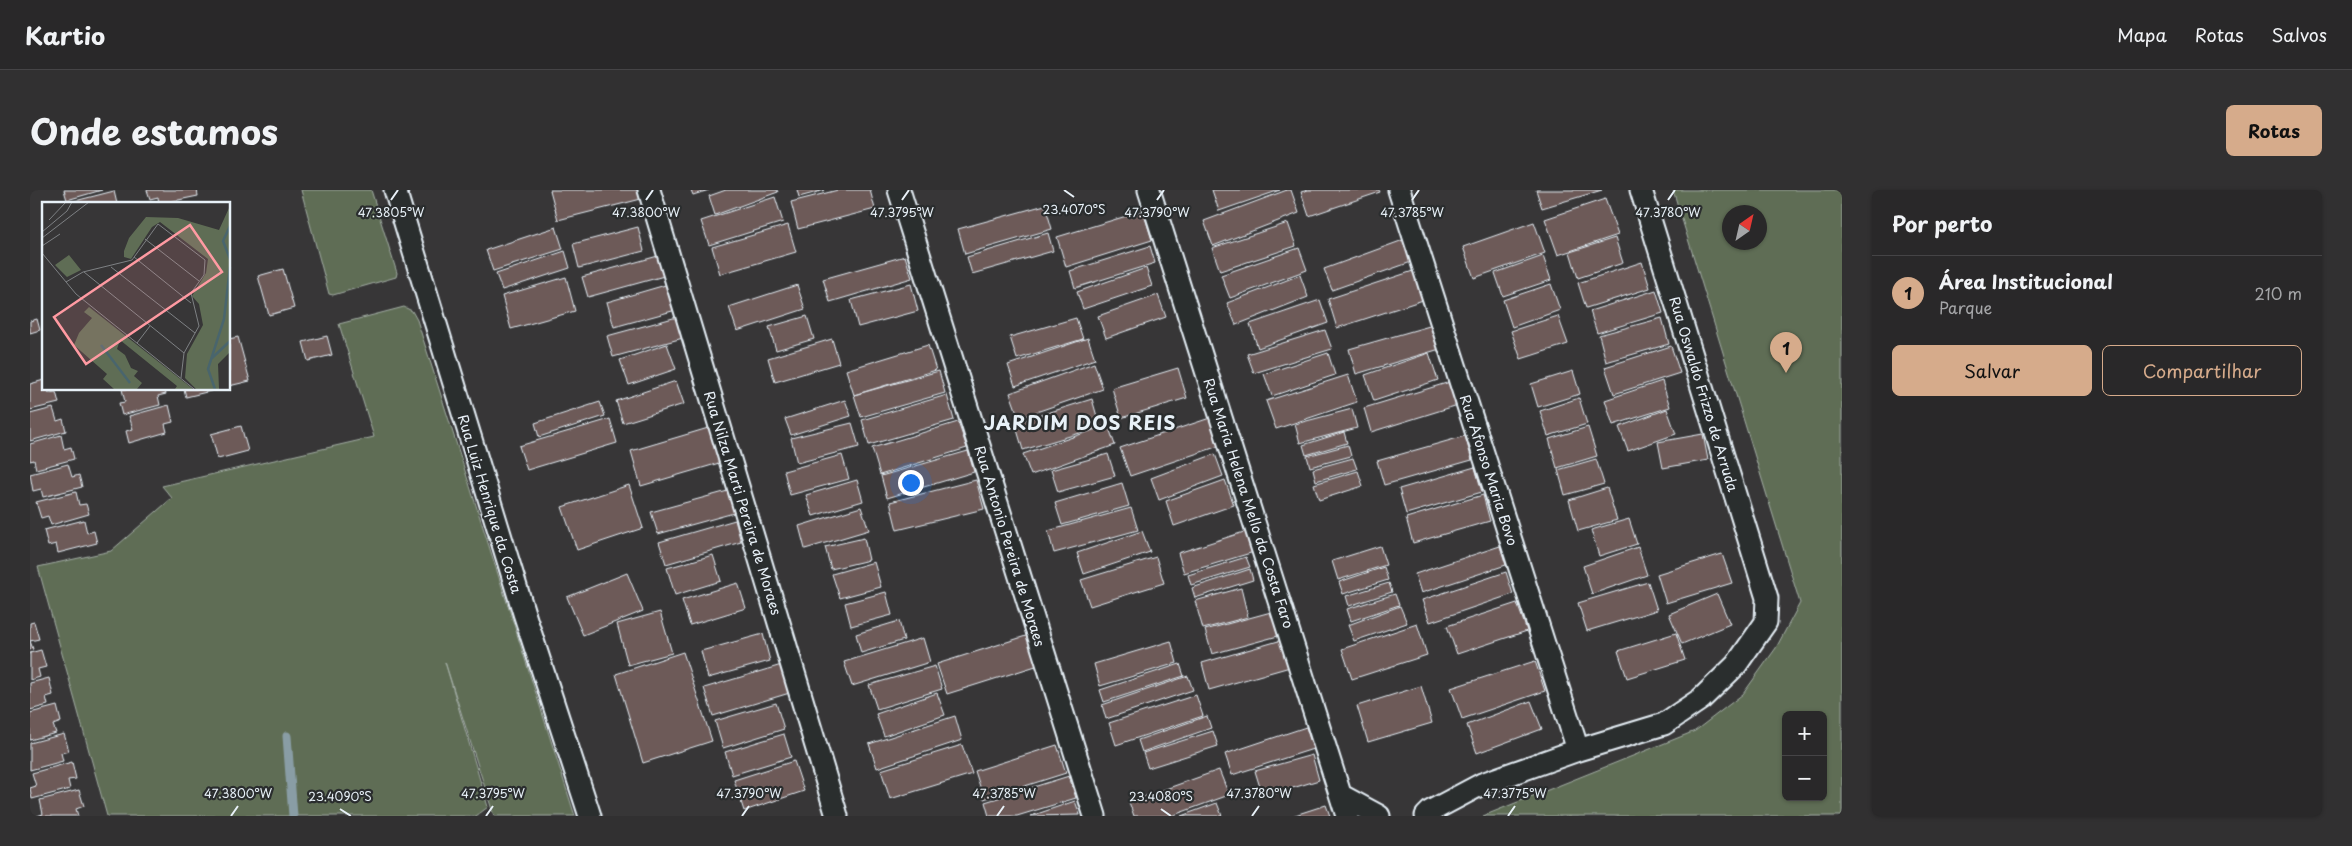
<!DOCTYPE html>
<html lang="pt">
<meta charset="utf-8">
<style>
:root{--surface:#292829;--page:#313031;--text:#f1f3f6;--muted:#a5a6a8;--line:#454446;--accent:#d6ab8b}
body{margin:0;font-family:"Playpen Sans",sans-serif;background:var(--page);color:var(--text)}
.controls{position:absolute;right:15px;bottom:15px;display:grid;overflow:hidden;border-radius:8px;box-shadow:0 1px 4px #0004}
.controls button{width:45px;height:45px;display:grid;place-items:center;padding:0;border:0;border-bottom:1px solid var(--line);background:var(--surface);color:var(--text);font:25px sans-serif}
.compass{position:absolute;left:1692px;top:15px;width:45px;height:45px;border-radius:50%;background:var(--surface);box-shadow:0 1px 4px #0004;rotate:34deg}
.you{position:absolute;left:880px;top:292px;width:18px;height:18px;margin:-12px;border:4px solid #fff;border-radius:50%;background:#1a73e8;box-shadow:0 0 0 8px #1a73e833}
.badge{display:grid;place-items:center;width:32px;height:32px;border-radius:50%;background:var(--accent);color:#111;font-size:16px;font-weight:700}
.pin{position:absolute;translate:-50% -41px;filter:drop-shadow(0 1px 2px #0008)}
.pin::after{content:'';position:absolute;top:26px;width:18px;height:15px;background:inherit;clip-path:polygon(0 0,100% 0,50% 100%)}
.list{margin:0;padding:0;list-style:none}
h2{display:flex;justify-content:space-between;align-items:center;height:65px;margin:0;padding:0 20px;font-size:21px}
h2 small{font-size:16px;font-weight:400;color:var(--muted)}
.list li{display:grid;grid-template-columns:32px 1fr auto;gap:15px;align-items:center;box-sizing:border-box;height:75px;padding:0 20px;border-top:1px solid var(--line)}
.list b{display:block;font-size:19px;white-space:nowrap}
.list p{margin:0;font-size:16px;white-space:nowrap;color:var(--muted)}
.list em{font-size:16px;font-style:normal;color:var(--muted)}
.actions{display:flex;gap:10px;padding:15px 20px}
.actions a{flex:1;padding:11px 0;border:1px solid var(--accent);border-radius:8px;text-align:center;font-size:18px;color:var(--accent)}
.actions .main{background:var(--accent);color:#111}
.map{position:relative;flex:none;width:1812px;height:626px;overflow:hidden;border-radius:8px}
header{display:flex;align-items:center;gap:30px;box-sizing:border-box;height:70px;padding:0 25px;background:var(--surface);border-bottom:1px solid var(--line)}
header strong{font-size:24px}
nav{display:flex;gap:28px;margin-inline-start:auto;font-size:18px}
.intro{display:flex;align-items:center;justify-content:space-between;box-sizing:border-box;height:120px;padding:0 30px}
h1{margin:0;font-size:35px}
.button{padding:12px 22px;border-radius:8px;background:var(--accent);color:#111;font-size:18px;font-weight:700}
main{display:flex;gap:30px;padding:0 30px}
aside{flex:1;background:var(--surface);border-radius:8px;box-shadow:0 1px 4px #0004}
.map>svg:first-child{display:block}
.green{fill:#5f6d55;stroke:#a4afa6;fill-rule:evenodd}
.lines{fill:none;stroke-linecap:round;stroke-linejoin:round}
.stream{stroke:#899da5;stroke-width:9}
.building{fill:#6d5a59;stroke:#e8f1f8}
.street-casing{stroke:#e8f1f8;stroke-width:25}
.street{stroke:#2a2d2e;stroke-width:21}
.ticks{fill:none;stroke:#e8f1f8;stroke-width:2}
.labels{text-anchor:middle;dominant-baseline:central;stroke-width:4.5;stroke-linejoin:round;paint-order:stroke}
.street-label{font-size:14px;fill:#e8f1f8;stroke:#2a2d2e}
.district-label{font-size:19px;font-weight:bold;letter-spacing:1px;fill:#e8f1f8;stroke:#2a2d2e}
.inset-river{fill:none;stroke:#49656d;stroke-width:2.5}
.inset-road{fill:none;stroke:#7e8184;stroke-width:1}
.view{fill:#ff9aa2;fill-opacity:0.15;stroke:#ff9aa2;stroke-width:2.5}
.inset-edge{fill:none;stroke:#e8f1f8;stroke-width:2.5}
.ticks-label{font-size:12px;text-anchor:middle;fill:#e8f1f8;stroke:#2a2d2e;stroke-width:4.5;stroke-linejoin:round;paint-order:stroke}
</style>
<header>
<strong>Kartio</strong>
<nav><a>Mapa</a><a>Rotas</a><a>Salvos</a></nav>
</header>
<div class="intro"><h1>Onde estamos</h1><a class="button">Rotas</a></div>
<main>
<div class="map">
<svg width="1812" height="626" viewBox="0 0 1812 626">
<rect width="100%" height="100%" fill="#373637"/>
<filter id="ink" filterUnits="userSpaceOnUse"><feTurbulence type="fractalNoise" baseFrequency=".02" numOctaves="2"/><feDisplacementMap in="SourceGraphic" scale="10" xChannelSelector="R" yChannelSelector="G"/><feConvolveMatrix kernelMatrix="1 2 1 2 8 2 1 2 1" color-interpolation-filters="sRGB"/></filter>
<g filter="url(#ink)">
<!-- green -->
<path class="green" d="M271,0H341L367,83L366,87L303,105L299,104Z
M1643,0H1812V626H1453L1665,541L1713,504L1746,458L1770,413ZM1700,22H1730V52H1700ZM1756,525H1793V607H1756Z
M374,117L382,121L387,130L545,626H464L415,472L458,617L446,626H77L8,377L81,361L142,308L132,296L344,247L309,134Z"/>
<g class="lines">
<!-- stream -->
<path class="stream" d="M257,546L263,626"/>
</g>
<!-- building -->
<path class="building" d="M34,0H72L37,10Z
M117,0H167L168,6L129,14L128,7L120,9Z
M520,0H613L615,8L528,30Z
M661,0H679L663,5Z
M696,0H747L748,2L685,25L679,6Z
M767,0H795L769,7Z
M808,0H840L845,19L768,39L761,12Z
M1182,0H1250L1189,21Z
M1257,0H1261L1269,23L1183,56L1174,31Z
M1278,0H1349L1350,2L1279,26L1271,2Z
M1506,0H1572L1512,18Z
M84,1L87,14H45V11Z
M745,7L753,32L679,55L671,31Z
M1575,9L1588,45L1528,65L1515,29Z
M1015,15L1022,39L935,64L928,39Z
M1113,21L1122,50L1036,77L1027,47Z
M1504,32L1515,63L1444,88L1433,57Z
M1258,33L1266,56L1190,81L1182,58Z
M758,35L766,62L690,84L682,57Z
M526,37L533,59L463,81L456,60Z
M608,37L614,61L549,78L543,54Z
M1018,43L1023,61L942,84L937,67Z
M1585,48L1593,73L1548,88L1540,62Z
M1376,49L1384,71L1302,100L1294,79Z
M1120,56L1125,73L1045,98L1040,81Z
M1269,58L1277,80L1200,108L1191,85Z
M535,61L540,78L472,100L466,84Z
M628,66L634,86L558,107L552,87Z
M875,66L882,88L800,112L793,89Z
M1513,66L1521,90L1473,106L1465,83Z
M1612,72L1620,98L1556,118L1548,93Z
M1116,78L1122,96L1053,119L1047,102Z
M253,79L264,118L239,125L228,86Z
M1383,81L1393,110L1307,138L1298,109Z
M1270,85L1278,107L1206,135L1197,113Z
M536,87L545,121L481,139L472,106Z
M639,94L646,120L584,137L577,112Z
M881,94L888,121L828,137L821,110Z
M1521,94L1530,120L1482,137L1473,110Z
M767,95L775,119L707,141L699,117Z
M1626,100L1633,123L1567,143L1560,121Z
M1128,105L1136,127L1076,148L1068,126Z
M1290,110L1298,133L1228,158L1220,134Z
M777,126L784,149L746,160L739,137Z
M1528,126L1538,154L1491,169L1481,141Z
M647,127L653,148L583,167L577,146Z
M1046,128L1053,149L987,169L980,147Z
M1632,128L1639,154L1576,172L1569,145Z
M7,129L10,140L0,143V131Z
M1403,135L1410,159L1326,184L1319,159Z
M1295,140L1302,159L1224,183L1217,164Z
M297,146L302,165L278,171L273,152Z
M208,147L220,191L199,196V149Z
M1058,148L1065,169L985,196L978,175Z
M802,149L809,173L745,192L738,168Z
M637,154L646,179L599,195L590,170Z
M898,155L906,180L824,205L816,180Z
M1641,156L1650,183L1584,204L1575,177Z
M1298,163L1305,185L1242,206L1234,184Z
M1399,163L1408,190L1344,211L1335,185Z
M1064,173L1073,199L989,228L980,203Z
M1148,178L1157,208L1091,228L1082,198Z
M909,181L915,203L831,227L824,205Z
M1543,181L1550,204L1508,217L1501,194Z
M1318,185L1327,212L1246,239L1236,211Z
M14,190V199H18L19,203L26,202L29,213L0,220V194Z
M646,191L654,214L593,233L586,211Z
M1632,191L1640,217L1583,235L1575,210Z
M1420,192L1428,215L1341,242L1334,218Z
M92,199H134L136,204L128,206L130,215L92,225L89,213L95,212Z
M154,199H189L156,207Z
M917,205L924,230L839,255L832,230Z
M1549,208L1557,234L1518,246L1510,221Z
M1062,209L1070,237L993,260L985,233Z
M815,210L821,226L761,245L755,229Z
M570,212L575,226L509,247L505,233Z
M139,215L143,232L135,234L137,242L99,253L96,241L103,239L99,226Z
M23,218L27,231L33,229L36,241L0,251V224Z
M1322,219L1327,238L1270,253L1265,234Z
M1637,219L1646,244L1598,261L1589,237Z
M1183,227L1192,255L1100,286L1090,258Z
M580,229L587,253L497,280L489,256Z
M928,232L937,258L850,285L842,258Z
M822,233L829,257L767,273L761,248Z
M1078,235L1085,255L1001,285L993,264Z
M211,236L218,261L188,269L181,244Z
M685,236L696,271L611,296L601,261Z
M1558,237L1567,266L1527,278L1519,249Z
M1314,242L1317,253L1276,265L1273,255Z
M1673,244L1678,270L1633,278L1628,252Z
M31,245L34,259L41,257L44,269L6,279L4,270L0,271V254Z
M1435,246L1442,270L1354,295L1347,271Z
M1318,255L1321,266L1280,277L1277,266Z
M938,261L944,282L857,308L851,286Z
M1078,264L1085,286L1028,302L1021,280Z
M1185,264L1193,286L1129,310L1121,288Z
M812,265L819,289L760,305L754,281Z
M1323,268L1327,279L1286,291L1283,279Z
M1566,269L1574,294L1535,305L1528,280Z
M38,274L42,287L49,285L52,297L13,307L11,299L3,301L0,284Z
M1445,277L1452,302L1376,324L1369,299Z
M1328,281L1333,296L1289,310L1284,294Z
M827,290L833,311L783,326L776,305Z
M946,290L954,319L867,340L860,312Z
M1195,290L1204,315L1144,336L1136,311Z
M1092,293L1099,316L1032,335L1025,313Z
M599,295L613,338L547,360L532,317Z
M1577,298L1587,330L1548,341L1539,310Z
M705,299L711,321L628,344L621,322Z
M46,302L49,315L56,314L59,324L21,335L18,326L11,328L6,312Z
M1453,305L1460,331L1383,353L1376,328Z
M831,317L839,340L775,359L769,336Z
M1101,318L1108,340L1024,363L1018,341Z
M1599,329L1607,354L1569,366L1561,340Z
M54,330L57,343L64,341L67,353L28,363L26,354L18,356L14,340Z
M705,330L711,352L636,374L629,352Z
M1112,341L1120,362L1054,384L1047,363Z
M1217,341L1224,362L1154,383L1148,363Z
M834,348L839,370L801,379L795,357Z
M1350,356L1356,375L1308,390L1302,371Z
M1470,356L1476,375L1391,403L1385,384Z
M1608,357L1617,385L1562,404L1553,376Z
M1692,364L1702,393L1636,413L1627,384Z
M683,365L691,391L645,405L637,378Z
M1126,367L1134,393L1060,416L1051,390Z
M1216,367L1220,377L1161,395L1158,385Z
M844,372L851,397L810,408L802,384Z
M1354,377L1358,390L1313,404L1309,392Z
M1220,379L1223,390L1165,408L1162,398Z
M1476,382L1483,404L1400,432L1392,410Z
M597,383L613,421L553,445L537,407Z
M1618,392L1627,420L1557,441L1548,413Z
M708,393L716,418L660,435L652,410Z
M1359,393L1362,402L1319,416L1316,406Z
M1211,398L1218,427L1173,439L1165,411Z
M856,402L862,425L821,436L815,413Z
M1365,404L1369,415L1321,431L1317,419Z
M1687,404L1700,434L1652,454L1639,424Z
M1487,413L1497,441L1427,464L1417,436Z
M1370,416L1377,433L1324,451L1318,435Z
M630,422L642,463L598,475L587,434Z
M1241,422L1248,446L1182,464L1175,440Z
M869,431L874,450L831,463L826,444Z
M4,432L9,449L0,451L3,459L0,460V433Z
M1387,434L1397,465L1322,489L1312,459Z
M1646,443L1655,470L1597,488L1588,461Z
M733,444L740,471L678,488L671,461Z
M999,445L1009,475L917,504L907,474Z
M893,448L900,472L822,496L814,472Z
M1252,450L1260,477L1179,500L1172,473Z
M1141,451L1147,473L1070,496L1064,474Z
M11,460L16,477L8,479L10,487L0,490V463Z
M653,462L682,551L613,573L586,484Z
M1505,471L1515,501L1432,529L1421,498Z
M755,474L763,502L683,526L674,498Z
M1150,474L1154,486L1074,512L1070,500Z
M905,476L912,499L847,519L839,495Z
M1158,486L1163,500L1076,529L1072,515Z
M19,488L23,505L16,507L18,515L0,520V493Z
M1391,496L1402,533L1338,552L1327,516Z
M907,503L915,525L854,546L846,524Z
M1166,505L1173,526L1086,555L1079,533Z
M1501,511L1512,539L1447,563L1437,535Z
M746,513L754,539L693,558L685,531Z
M27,516L31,532L23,535L26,543L0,550V523Z
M925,526L932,550L847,578L839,554Z
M1177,526L1181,538L1112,562L1108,550Z
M1276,537L1283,559L1202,585L1195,564Z
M1183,541L1188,556L1118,578L1113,563Z
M34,544L39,561L31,563L33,571L0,580V553Z
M754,544L761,567L702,585L695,562Z
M932,555L942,584L860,609L851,580Z
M1027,555L1036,583L954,609L945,581Z
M1282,565L1289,590L1233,607L1225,581Z
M764,571L774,601L714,621L704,590Z
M42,572L46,589L38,590L40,599L2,609L0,598L6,596L2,583Z
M1189,580L1199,605L1141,626H1104L1099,612Z
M1039,586L1046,608L987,626H959L955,612Z
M49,600L54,616L46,619L48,626H7L13,624L10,610Z
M1045,611L1050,625L1001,626Z
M1187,613L1192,626H1151Z
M1296,615L1300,626H1262Z"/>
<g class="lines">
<defs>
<path id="street" d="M365,0L494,423L560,626
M619,0L807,626
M869,0L1065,626
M1119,0L1317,626
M1369,0L1548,560
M1312,606L1349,626
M1396,626L1401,621L1452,594L1548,560L1634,534L1671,509L1706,475L1736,432L1737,408L1611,0"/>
</defs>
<!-- street casing -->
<use href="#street" class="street-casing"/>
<!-- street -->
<use href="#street" class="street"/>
</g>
</g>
<!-- ticks -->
<path class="ticks" d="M1034,0L1044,7M361,10L368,0M616,10L623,0M872,10L879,0M1127,10L1134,0M1382,10L1389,0M1638,10L1645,0M310,619L321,626M1131,619L1141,626M201,626L208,616M456,626L463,616M712,626L719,616M967,626L974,616M1222,626L1229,616M1478,626L1485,616"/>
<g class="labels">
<!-- street labels -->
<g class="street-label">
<text transform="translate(1674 204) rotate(73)">Rua Oswaldo Frizzo de Arruda</text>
<text transform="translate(1459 280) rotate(72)">Rua Afonso Maria Bovo</text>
<text transform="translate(713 313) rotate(73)">Rua Nilza Marti Pereira de Moraes</text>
<text transform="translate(1219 313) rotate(72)">Rua Maria Helena Mello da Costa Faro</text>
<text transform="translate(460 314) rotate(73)">Rua Luiz Henrique da Costa</text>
<text transform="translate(980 356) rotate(73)">Rua Antonio Pereira de Moraes</text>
</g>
<!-- district labels -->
<g class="district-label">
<text x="1050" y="232">JARDIM DOS REIS</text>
</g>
</g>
<!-- overview -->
<g transform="translate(12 12)">
<rect width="188" height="188" fill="#373637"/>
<path d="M187,6V151L176,162L177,187H154L143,176L145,152L161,123L157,102L150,94L164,71L166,57L118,20L110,25L89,57L82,55V49L87,36L104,15L136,16L177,28ZM27,53L39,68L25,75L13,63ZM47,105L151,187H133L135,184L78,138L75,147L83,153L89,166L96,169L92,174L100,181L95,187H72L61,177L65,172L32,143L37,131L50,116L42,110Z" fill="#5f6d55"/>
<path class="inset-river" d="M188,24L181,39L188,57M59,143L88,181M170,156L188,139M173,187L166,167L182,117L188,65"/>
<path class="inset-road" d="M7,18L24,0M0,30L25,9L30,0M0,36L47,0M103,37L157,79M0,44L18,32M0,51L34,92L152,187M92,55L149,101M69,65L153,131M42,70L142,151M24,80L41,70L90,58L116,22L163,58L162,73L149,91L157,124L142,151L139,176M95,141L108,124"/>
<path class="view" d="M148,23L180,70L44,162L12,115Z"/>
<rect width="188" height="188" class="inset-edge"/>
</g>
<g class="ticks-label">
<text x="1044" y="24">23.4070°S</text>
<text x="361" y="27">47.3805°W</text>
<text x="616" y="27">47.3800°W</text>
<text x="872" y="27">47.3795°W</text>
<text x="1127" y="27">47.3790°W</text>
<text x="1382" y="27">47.3785°W</text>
<text x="1638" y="27">47.3780°W</text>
<text x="208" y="608">47.3800°W</text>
<text x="463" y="608">47.3795°W</text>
<text x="719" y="608">47.3790°W</text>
<text x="974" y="608">47.3785°W</text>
<text x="1229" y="608">47.3780°W</text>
<text x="1485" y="608">47.3775°W</text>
<text x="310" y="611">23.4090°S</text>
<text x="1131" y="611">23.4080°S</text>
</g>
</svg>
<div class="controls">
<button>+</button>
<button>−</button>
</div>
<svg class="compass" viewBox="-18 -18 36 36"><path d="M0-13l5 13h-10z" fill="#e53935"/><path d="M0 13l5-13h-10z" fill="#a5a6a8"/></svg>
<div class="you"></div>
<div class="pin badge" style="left:1756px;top:183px">1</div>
</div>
<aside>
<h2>Por perto<small></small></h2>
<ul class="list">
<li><span class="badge">1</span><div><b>Área Institucional</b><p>Parque</p></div><em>210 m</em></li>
</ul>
<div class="actions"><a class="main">Salvar</a><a>Compartilhar</a></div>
</aside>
</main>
